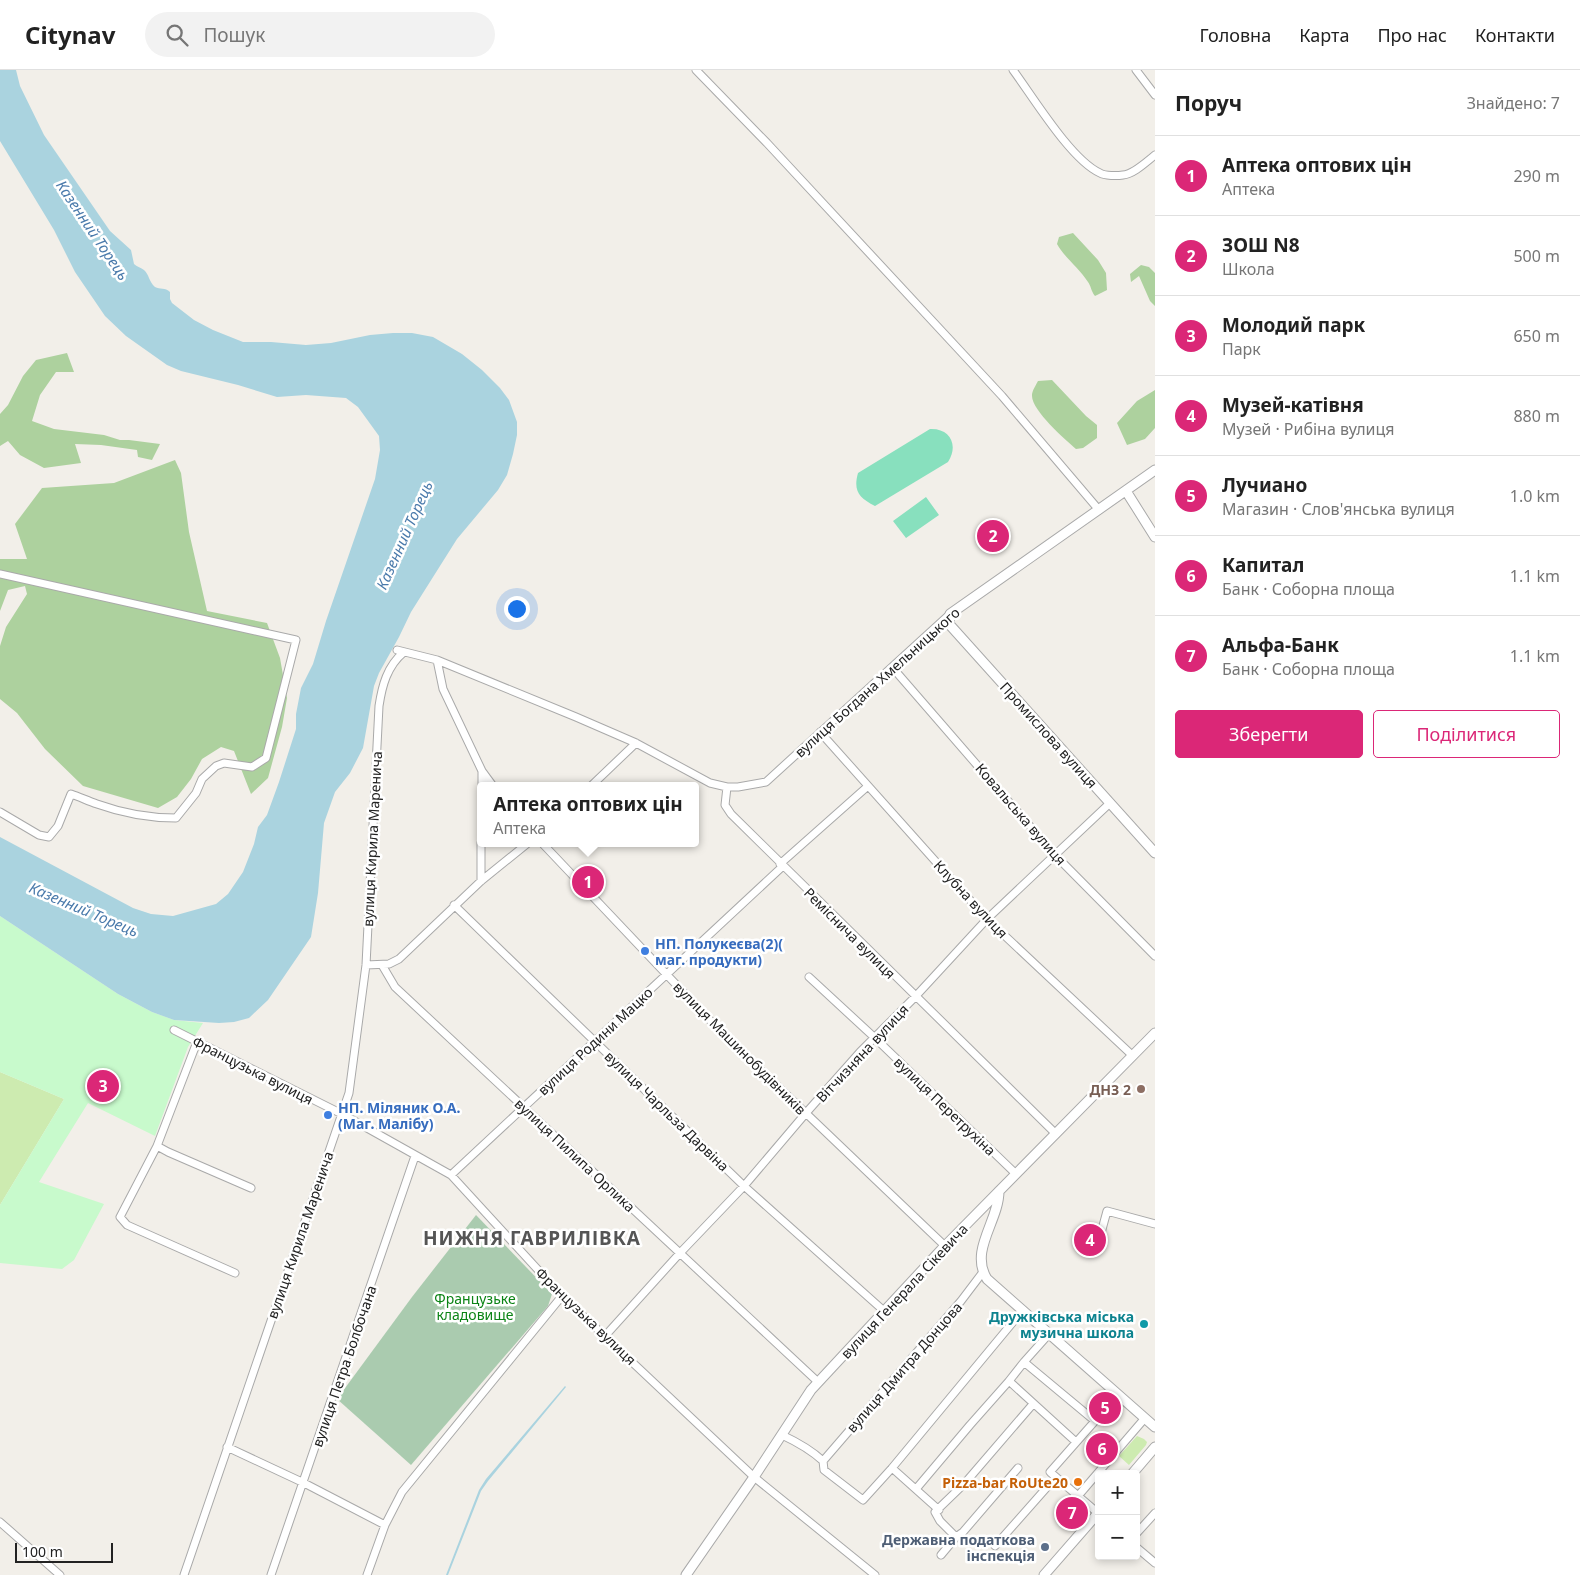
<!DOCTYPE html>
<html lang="uk">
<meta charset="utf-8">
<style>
:root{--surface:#fff;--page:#f2f2f2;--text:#222;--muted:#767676;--line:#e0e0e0;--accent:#db2777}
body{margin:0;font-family:"Noto Sans",sans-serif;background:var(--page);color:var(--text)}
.controls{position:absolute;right:15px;bottom:15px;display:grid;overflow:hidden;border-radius:5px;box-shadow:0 2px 8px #0003}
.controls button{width:45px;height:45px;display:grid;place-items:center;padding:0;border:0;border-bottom:1px solid var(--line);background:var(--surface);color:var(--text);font:25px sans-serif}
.scale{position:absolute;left:15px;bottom:12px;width:98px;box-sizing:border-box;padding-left:5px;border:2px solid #222;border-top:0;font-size:14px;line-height:18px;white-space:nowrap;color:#222;-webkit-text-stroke:4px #fff;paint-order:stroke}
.you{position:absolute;left:516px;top:538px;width:18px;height:18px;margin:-12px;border:4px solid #fff;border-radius:50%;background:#1a73e8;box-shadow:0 0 0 8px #1a73e833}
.badge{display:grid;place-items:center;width:32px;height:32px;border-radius:50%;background:var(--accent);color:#fff;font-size:16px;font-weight:700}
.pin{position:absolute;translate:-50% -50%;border:2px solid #fff;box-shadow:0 1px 5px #0006}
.popup{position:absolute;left:477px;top:712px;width:222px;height:65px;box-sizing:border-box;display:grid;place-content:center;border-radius:5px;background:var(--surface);filter:drop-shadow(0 1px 4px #0005);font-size:16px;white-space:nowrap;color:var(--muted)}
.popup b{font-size:19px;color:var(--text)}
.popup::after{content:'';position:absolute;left:50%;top:100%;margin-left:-10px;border:10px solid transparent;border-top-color:var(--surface)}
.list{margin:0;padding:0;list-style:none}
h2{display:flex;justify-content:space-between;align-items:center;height:65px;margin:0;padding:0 20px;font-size:21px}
h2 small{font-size:16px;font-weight:400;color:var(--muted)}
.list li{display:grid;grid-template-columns:32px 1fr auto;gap:15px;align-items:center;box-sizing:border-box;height:80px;padding:0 20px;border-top:1px solid var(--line)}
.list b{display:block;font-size:19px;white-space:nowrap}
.list p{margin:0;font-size:16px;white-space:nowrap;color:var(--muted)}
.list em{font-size:16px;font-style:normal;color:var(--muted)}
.actions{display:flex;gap:10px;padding:15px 20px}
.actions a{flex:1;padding:11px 0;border:1px solid var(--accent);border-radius:5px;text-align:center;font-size:18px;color:var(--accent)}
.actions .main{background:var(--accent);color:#fff}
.icon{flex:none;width:28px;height:28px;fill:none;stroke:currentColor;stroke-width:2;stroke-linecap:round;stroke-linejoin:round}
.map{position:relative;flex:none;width:1155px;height:1505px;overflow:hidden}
header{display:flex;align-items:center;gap:30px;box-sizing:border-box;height:70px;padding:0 25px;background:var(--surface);border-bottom:1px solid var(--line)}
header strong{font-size:24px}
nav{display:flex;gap:28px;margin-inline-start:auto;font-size:18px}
.search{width:350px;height:45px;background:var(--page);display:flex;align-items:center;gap:12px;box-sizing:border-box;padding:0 18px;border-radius:28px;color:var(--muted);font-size:19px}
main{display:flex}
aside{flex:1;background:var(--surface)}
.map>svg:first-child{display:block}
.grass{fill:#cdebb0}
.forest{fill:#add19e}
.cemetery{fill:#aacbaf}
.park{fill:#c8facc}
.pitch{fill:#88e0be}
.water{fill:#aad3df}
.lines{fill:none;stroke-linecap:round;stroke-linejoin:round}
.minor-casing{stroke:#a9a9a9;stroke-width:9}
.tertiary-casing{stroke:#a9a9a9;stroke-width:11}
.minor{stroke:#fff;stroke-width:7}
.tertiary{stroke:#fff;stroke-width:9}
.shop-dot{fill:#3f7fe0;stroke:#fff;stroke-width:2}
.education-dot{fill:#8d6e63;stroke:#fff;stroke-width:2}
.culture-dot{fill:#0f9aa8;stroke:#fff;stroke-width:2}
.food-dot{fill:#e8710a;stroke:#fff;stroke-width:2}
.service-dot{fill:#5c6f8a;stroke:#fff;stroke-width:2}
.labels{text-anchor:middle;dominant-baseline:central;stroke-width:5;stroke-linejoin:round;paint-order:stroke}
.street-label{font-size:14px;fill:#222;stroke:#fff}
.shop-label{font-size:14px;font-weight:bold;fill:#366cbe;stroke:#fff;text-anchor:start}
.education-label{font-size:14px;font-weight:bold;fill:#785e54;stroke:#fff;text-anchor:end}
.park-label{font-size:14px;fill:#0c8416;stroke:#fff}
.culture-label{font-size:14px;font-weight:bold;fill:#0d838f;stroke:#fff;text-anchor:end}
.food-label{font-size:14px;font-weight:bold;fill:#c56008;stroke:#fff;text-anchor:end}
.service-label{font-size:14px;font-weight:bold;fill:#4e5e75;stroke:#fff;text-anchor:end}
.water-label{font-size:15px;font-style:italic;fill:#4a7aab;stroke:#fff}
.district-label{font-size:19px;font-weight:bold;letter-spacing:1px;fill:#555;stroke:#fff}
</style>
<header>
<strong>Citynav</strong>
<div class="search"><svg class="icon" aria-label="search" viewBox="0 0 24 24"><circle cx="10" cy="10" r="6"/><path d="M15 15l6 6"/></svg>Пошук</div>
<nav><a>Головна</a><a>Карта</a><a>Про нас</a><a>Контакти</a></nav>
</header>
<main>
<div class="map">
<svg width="1155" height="1505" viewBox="0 0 1155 1505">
<rect width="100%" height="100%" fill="#f2efe9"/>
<!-- grass -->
<path class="grass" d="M0,1002L64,1029L0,1135Z
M1137,1366L1144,1369L1147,1372L1146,1375L1129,1395L1119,1386Z"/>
<!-- forest -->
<path class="forest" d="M1073,163L1098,190L1106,203L1107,220L1095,226C1091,221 1091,216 1088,212C1079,198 1065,188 1057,174L1059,167Z
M1141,195L1149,197L1155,203V236L1150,231L1139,206L1131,212L1130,204Z
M67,283L74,302H56L40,325L32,351L54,359L104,365L120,370H129L160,374L152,390L138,387L137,380L101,375L75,374L81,393L44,398L20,385L8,371L0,376V344L8,335L23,306L36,290Z
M1052,310L1086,346L1097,355V368L1083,378L1076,379C1065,369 1031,340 1032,325C1032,321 1036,315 1038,311Z
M1155,320V358L1145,369L1127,375L1117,353L1137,331Z
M175,390L181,403L189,462L207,541L267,553L280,588L287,628L282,657L268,708L251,724L234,681L221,677L202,689L191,709L177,727L158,738L83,716L45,679L17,643L0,629V576L6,557L27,524L25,516L8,520L0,541V489H27L15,454L42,418L114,413Z"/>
<!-- cemetery -->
<path class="cemetery" d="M476,1145L552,1224L548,1236L411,1395L337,1329L412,1227Z"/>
<!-- park -->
<path class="park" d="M0,846L118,924L152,942L174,950L203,953L188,977L155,1066L88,1033L39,1112L104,1134L74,1190L62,1199L0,1193V1135L64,1029L0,1002Z"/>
<!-- pitch -->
<path class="pitch" d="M930,359C950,358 959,375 948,392L875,436C859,428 853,421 858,403Z
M926,427L939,445L906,468L893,451Z"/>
<!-- water -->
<path class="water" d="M0,0H16L20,16L44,65L110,161L131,180L134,194C137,197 140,197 144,200C149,204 149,212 155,217C160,220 165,217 170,222V229L172,233L194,250L213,260L243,272H271L306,275L331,273L370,265L393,263H412L433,267L462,284L482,300L500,318L509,330L517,352V365L513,384L507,405L498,420L457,469L411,542L399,567L379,603L374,616L363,678L350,703L335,722L324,753L318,823L311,867L268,930L249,948L234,952L219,953L174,950L152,942L118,924L0,846V767L133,838L151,844L173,846L216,834L228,824L243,802L254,774L258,757L267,745L279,712L296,659V644L301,618L313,594L326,551L375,409L380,380L379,366L358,337L346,328L306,325L277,327L238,315L181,301L167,295L126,266L105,246L75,202L54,160L0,71Z
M565,1316L566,1317L488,1411L481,1421L448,1505H446L479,1420L486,1409Z"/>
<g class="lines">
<defs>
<path id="minor" d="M696,0L767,73L1002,326L1099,440
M1013,0C1033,27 1071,90 1100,103C1105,106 1117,106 1123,105C1134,104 1146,92 1155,85
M1136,0L1155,25
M0,504L296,570L266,688L252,697L224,693L216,696L202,709L196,723L176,748C150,748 122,743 97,734C88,731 80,727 71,724L58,756L49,767L39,765L0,742
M397,580L437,590L576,647L636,673L710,713L727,717H738L766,712L950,544
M437,590L443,619L482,701L493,716
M892,597L1055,785L1155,886
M820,662L987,849L1133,986
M482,716V702
M591,716L636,673
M727,717L725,735L731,744L1056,1064
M481,773V811
M542,773L723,964L945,1176
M780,794L868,716
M454,835L744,1116L884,1241
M366,895L389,894L399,889L481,811L528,773
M382,895L395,917L818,1312
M809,907L875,968L1016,1104
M174,960L342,1044L451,1105L562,1226L754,1407L875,1505
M197,972L157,1076L168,1082L251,1118
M157,1076L120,1147L127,1155L235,1203
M451,1105L783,796
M1101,1163L1107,1141L1155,1154
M1049,1264L1024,1292L1095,1351L1050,1402L1078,1426
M605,1266L680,1183L744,1116L806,1043L860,982L915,927L987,849L1110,733
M1024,1292L1009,1311L1076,1372
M782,1365C797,1372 810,1379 823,1391L824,1400L863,1430L892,1398L939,1440
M227,1377L304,1413L385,1455
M823,1391L961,1231L983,1202
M892,1398L1023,1240
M916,1419L970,1355L1009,1311
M1099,1444L1078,1426L1145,1348
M0,1452L60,1505
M1136,1464L1155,1443
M956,1467L940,1451L935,1442L965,1413L1033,1334
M995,1476L1056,1407
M1136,1477L1155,1493
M941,1485L956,1467L963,1462L1018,1398
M184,1505L349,1023L366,895L379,636C382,616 387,596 404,582
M271,1505L415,1086
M367,1505L385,1455L402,1422L562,1226"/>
<path id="tertiary" d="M1155,400L950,544L949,554L1155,783
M1126,421L1155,467
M999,1121C999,1151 969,1180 987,1209L1155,1357
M1132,1404L1155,1377
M686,1505L754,1407L811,1320L941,1180L1155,963
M1044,1505L1099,1442"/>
</defs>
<!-- minor casing -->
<use href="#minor" class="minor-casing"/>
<!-- tertiary casing -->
<use href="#tertiary" class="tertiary-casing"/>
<!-- minor -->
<use href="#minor" class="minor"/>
<!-- tertiary -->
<use href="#tertiary" class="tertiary"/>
</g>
<!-- markers -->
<g class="shop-dot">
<circle cx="645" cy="881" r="5"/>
<circle cx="328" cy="1045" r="5"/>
</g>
<circle class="education-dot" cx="1141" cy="1019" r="5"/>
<circle class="culture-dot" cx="1144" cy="1254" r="5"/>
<circle class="food-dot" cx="1078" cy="1412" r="5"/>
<circle class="service-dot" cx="1045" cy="1477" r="5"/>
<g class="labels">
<!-- street labels -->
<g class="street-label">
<text transform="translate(877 612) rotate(-42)">вулиця Богдана Хмельницького</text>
<text transform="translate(1049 665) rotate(48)">Промислова вулиця</text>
<text transform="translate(1021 744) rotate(49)">Ковальська вулиця</text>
<text transform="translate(372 769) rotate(-87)">вулиця Кирила Маренича</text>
<text transform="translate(971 829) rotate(47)">Клубна вулиця</text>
<text transform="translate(850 863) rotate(45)">Реміснича вулиця</text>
<text transform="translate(595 971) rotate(-43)">вулиця Родини Мацко</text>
<text transform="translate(740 978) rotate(45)">вулиця Машинобудівників</text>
<text transform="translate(862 983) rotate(-47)">Вітчизняна вулиця</text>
<text transform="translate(253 1000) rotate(27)">Французька вулиця</text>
<text transform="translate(945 1036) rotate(44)">вулиця Перетрухіна</text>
<text transform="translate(667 1041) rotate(44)">вулиця Чарльза Дарвіна</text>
<text transform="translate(575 1085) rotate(43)">вулиця Пилипа Орлика</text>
<text transform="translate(300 1165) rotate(-71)">вулиця Кирила Маренича</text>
<text transform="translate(904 1221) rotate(-47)">вулиця Генерала Сікевича</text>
<text transform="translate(586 1246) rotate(44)">Французька вулиця</text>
<text transform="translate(344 1296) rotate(-71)">вулиця Петра Болбочана</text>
<text transform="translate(904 1297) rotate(-49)">вулиця Дмитра Донцова</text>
</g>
<!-- shop labels -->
<g class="shop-label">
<text x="655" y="873">НП. Полукеєва(2)(<tspan x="655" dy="16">маг. продукти)</tspan></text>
<text x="338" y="1037">НП. Міляник О.А.<tspan x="338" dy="16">(Маг. Малібу)</tspan></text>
</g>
<!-- education labels -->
<g class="education-label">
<text x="1131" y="1019">ДНЗ 2</text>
</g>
<!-- park labels -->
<g class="park-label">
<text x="475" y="1228">Французьке<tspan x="475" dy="16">кладовище</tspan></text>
</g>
<!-- culture labels -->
<g class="culture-label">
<text x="1134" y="1246">Дружківська міська<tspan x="1134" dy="16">музична школа</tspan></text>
</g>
<!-- food labels -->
<g class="food-label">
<text x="1068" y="1412">Pizza-bar RoUte20</text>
</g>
<!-- service labels -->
<g class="service-label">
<text x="1035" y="1469">Державна податкова<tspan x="1035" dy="16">інспекція</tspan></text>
</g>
<!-- water labels -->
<g class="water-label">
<text transform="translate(93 160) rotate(56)">Казенний Торець</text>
<text transform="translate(404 465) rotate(-66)">Казенний Торець</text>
<text transform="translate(84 839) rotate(23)">Казенний Торець</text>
</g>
<!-- district labels -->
<g class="district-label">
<text x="532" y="1168">НИЖНЯ ГАВРИЛІВКА</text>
</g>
</g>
</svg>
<div class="controls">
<button>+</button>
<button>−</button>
</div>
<div class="scale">100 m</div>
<div class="you"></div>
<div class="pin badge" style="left:588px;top:812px">1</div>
<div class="popup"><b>Аптека оптових цін</b>Аптека</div>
<div class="pin badge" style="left:993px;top:466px">2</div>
<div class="pin badge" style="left:103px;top:1016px">3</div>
<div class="pin badge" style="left:1090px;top:1170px">4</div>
<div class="pin badge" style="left:1105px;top:1338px">5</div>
<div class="pin badge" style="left:1102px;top:1379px">6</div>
<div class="pin badge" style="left:1072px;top:1443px">7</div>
</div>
<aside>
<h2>Поруч<small>Знайдено: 7</small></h2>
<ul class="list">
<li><span class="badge">1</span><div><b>Аптека оптових цін</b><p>Аптека</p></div><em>290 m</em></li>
<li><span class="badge">2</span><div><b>ЗОШ N8</b><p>Школа</p></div><em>500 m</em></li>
<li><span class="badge">3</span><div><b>Молодий парк</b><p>Парк</p></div><em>650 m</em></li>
<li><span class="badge">4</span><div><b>Музей-катівня</b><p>Музей · Рибіна вулиця</p></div><em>880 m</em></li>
<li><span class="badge">5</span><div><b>Лучиано</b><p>Магазин · Слов'янська вулиця</p></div><em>1.0 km</em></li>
<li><span class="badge">6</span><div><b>Капитал</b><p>Банк · Соборна площа</p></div><em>1.1 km</em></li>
<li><span class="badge">7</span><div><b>Альфа-Банк</b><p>Банк · Соборна площа</p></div><em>1.1 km</em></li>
</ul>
<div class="actions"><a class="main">Зберегти</a><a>Поділитися</a></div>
</aside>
</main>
